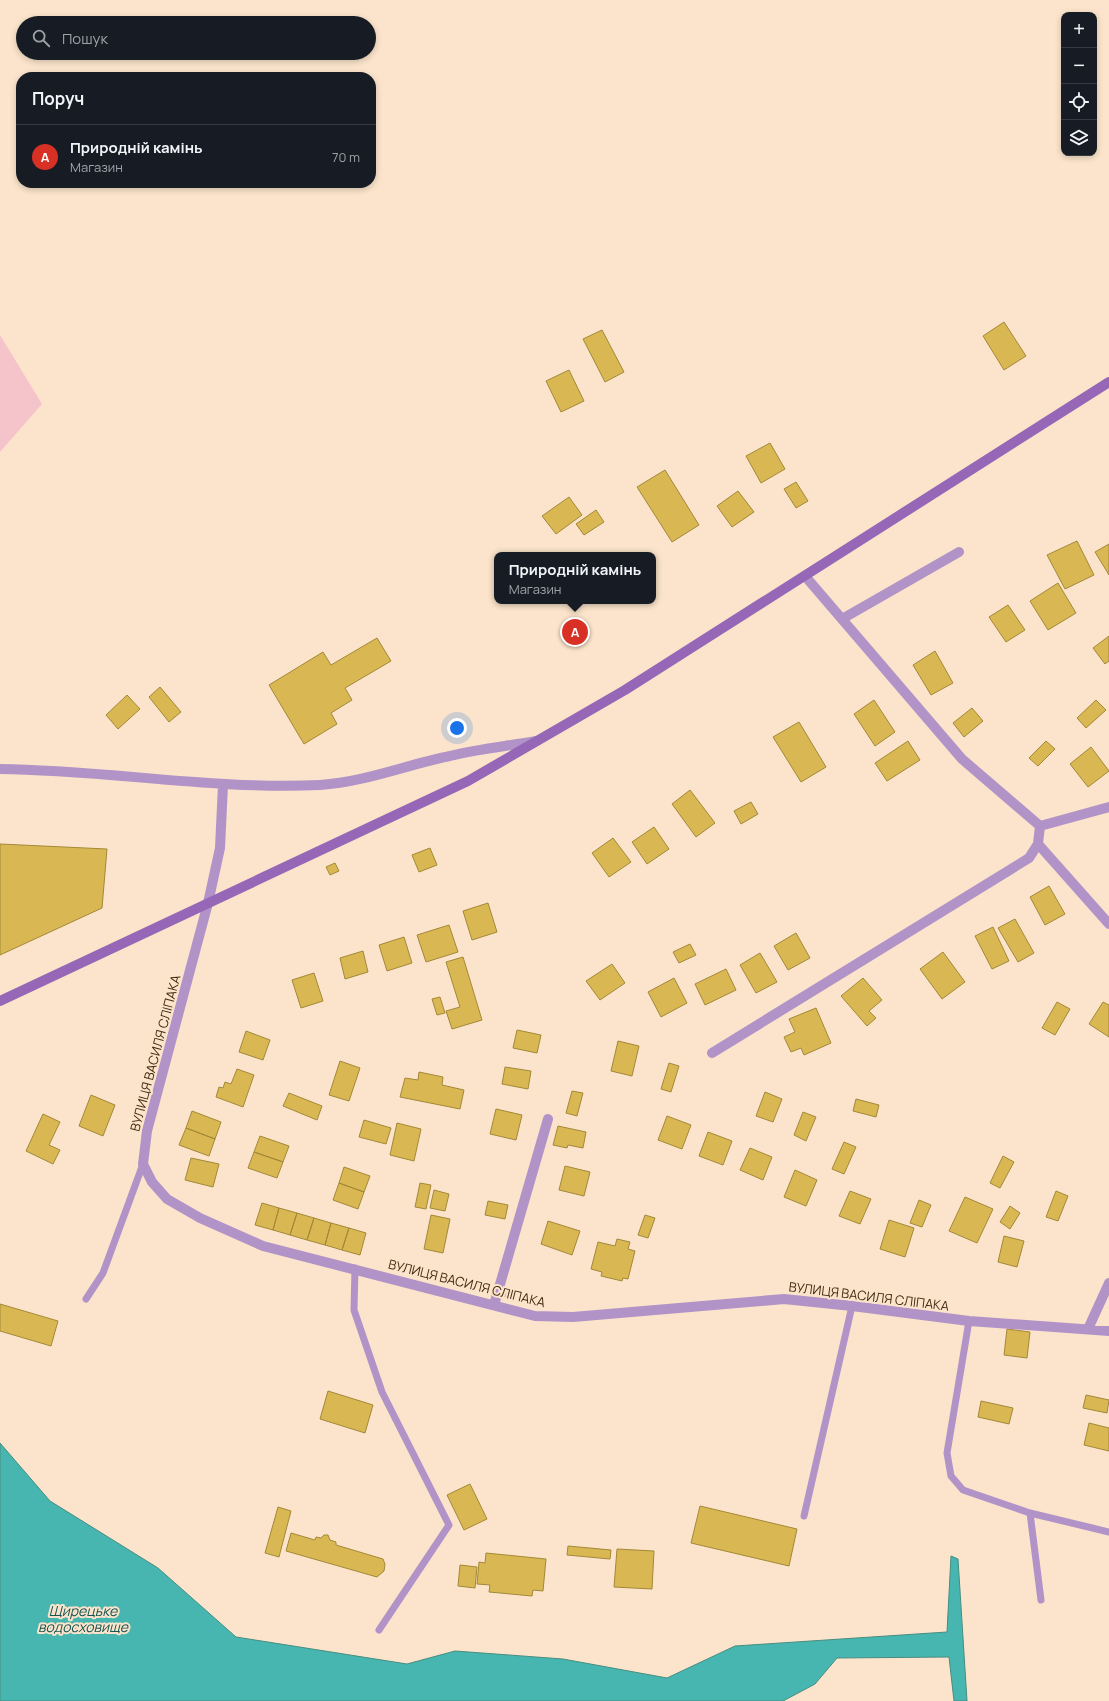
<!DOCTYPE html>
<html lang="uk">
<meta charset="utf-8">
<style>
:root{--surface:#171b24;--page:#242831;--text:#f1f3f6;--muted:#9ea1a6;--line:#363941;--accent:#d93025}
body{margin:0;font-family:Manrope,sans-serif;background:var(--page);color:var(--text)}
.controls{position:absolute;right:12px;top:12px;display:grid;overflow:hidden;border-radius:8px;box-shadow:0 2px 6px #0003}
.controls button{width:36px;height:36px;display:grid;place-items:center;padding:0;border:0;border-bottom:1px solid var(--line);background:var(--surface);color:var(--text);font:20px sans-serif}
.you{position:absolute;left:457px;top:728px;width:14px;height:14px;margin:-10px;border:3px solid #fff;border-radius:50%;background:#1a73e8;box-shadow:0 0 0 6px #1a73e833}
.badge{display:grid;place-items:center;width:26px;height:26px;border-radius:50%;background:var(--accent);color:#fff;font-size:13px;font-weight:700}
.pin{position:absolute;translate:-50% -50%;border:2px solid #fff;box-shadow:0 1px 4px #0006}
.popup{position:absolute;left:494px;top:552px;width:162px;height:52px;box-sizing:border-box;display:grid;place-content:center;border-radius:8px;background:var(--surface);filter:drop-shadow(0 1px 3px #0005);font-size:13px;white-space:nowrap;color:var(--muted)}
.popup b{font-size:15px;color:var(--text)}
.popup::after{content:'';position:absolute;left:50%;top:100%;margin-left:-8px;border:8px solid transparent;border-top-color:var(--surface)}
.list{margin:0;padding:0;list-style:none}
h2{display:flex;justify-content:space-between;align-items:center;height:52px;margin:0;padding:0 16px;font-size:17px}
h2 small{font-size:13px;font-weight:400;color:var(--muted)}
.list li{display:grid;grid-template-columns:26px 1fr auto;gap:12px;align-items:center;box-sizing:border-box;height:64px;padding:0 16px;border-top:1px solid var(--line)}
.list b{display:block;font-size:15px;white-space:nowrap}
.list p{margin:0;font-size:13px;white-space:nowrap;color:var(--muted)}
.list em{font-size:13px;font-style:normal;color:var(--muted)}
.icon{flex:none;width:22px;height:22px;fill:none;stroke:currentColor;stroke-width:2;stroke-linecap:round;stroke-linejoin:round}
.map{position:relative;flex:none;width:1109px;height:1701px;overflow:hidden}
.search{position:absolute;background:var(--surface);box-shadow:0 2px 6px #0003;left:16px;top:16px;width:360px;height:44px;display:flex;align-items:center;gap:10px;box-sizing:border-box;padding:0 14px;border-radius:22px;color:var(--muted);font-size:15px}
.panel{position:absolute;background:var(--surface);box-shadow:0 2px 6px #0003;left:16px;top:72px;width:360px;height:116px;border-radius:16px}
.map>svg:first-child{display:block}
.green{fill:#f5c4ca}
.water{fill:#48b6b0;stroke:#468d80}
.building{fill:#d9b854;stroke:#a38837}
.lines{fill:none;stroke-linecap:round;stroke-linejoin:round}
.service{stroke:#b193c8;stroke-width:7}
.minor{stroke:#b193c8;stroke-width:10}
.tertiary{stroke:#b193c8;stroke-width:10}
.secondary{stroke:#9667b6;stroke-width:10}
.labels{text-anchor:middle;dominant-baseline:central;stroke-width:4;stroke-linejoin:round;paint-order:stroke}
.street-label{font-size:13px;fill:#422c10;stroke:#fbe4cb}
.water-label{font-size:14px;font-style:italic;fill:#165552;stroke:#fbe4cb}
</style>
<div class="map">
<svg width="1109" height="1701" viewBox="0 0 1109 1701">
<rect width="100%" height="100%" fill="#fbe4cb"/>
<!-- green -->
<path class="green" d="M0,335L42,404L0,452Z"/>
<!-- water -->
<path class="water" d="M0,1443L50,1501L158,1568L236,1637L407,1664L455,1651L563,1659L667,1678L735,1646L947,1632L951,1556L958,1559L967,1701H954L949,1657L837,1658L815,1684L783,1701H0Z"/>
<!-- building -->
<path class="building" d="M1004,322L1026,356L1004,370L983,336Z
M602,330L624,372L605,382L583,339Z
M569,370L584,401L561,412L546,381Z
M770,443L785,469L761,483L746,456Z
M665,470L699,525L672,542L637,487Z
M796,482L808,501L796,508L784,489Z
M738,491L754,512L732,527L717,506Z
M569,497L582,515L556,534L542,516Z
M596,510L604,522L584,535L576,524Z
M1077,541L1094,575L1065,589L1047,555Z
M1109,544V575L1095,552Z
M1058,583L1076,613L1048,630L1030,601Z
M1008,605L1025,630L1006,642L989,617Z
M1109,636V661L1105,664L1093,648Z
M377,638L391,661L345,688L352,700L331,713L337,724L304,744L269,685L323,652L331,665Z
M935,651L953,683L931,695L913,665Z
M160,687L181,712L169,722L149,697Z
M127,695L140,709L118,729L106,715Z
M874,700L895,732L875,746L854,714Z
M1096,700L1106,710L1086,728L1077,718Z
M972,708L983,721L964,737L953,723Z
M799,722L826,767L801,782L773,737Z
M908,741L920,760L887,781L875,763Z
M1046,741L1055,749L1038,766L1029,758Z
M1091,747L1109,771L1088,787L1070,764Z
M690,790L715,823L696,837L672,804Z
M751,802L758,814L741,824L734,811Z
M654,827L669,849L647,864L632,842Z
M613,838L631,862L609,877L592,853Z
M0,844L107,849L102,908L0,955Z
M430,848L437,865L419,872L412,855Z
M335,863L339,871L330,875L326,867Z
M1049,886L1065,914L1045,925L1030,897Z
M488,903L497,932L472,940L463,911Z
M1015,919L1034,953L1018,962L998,928Z
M449,925L458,952L426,962L417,935Z
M993,927L1009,961L992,969L975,936Z
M796,933L810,958L788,970L774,946Z
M404,937L412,963L387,971L379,945Z
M690,944L696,955L679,963L673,952Z
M363,951L368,972L345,979L340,958Z
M943,952L965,982L942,999L920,969Z
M760,953L777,982L756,993L740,965Z
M463,957L482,1020L452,1029L446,1011L460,1007L446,962Z
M612,964L625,983L600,1000L586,981Z
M726,969L736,990L705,1005L695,984Z
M314,973L323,1001L301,1008L292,980Z
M674,978L687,1003L661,1017L648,992Z
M863,978L882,1000L869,1011L876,1018L867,1026L841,996Z
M440,997L445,1013L437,1015L432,999Z
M1057,1002L1070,1009L1055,1035L1042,1028Z
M1103,1002L1109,1005V1037L1089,1024Z
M816,1008L831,1043L804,1055L801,1048L791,1052L784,1037L795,1032L789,1019Z
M517,1030L541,1035L537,1053L513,1048Z
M246,1031L270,1040L263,1060L239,1052Z
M618,1041L639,1046L632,1076L611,1071Z
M340,1061L360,1068L349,1101L329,1095Z
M669,1063L679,1066L671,1092L661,1089Z
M505,1067L531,1071L528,1089L502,1084Z
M237,1069L254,1075L243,1107L216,1097L219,1087L223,1088L225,1082L231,1084Z
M419,1072L443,1077L442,1085L464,1090L460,1109L400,1097L405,1078L418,1080Z
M572,1091L583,1093L577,1116L566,1113Z
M765,1092L782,1099L773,1122L756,1116Z
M289,1093L322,1106L317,1120L283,1106Z
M91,1095L115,1105L103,1136L79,1126Z
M856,1099L879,1105L876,1117L853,1111Z
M496,1109L522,1115L516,1140L490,1134Z
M192,1111L221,1122L215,1139L186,1128Z
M803,1112L816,1117L806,1141L794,1135Z
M43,1114L60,1122L49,1145L60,1150L53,1164L26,1151Z
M667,1116L691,1125L682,1149L658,1140Z
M364,1120L391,1128L386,1144L359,1137Z
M397,1123L421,1129L414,1161L390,1155Z
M558,1126L586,1132L583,1148L568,1145L567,1148L553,1145Z
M186,1128L215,1139L209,1156L179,1145Z
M708,1132L732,1141L723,1165L699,1156Z
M260,1136L289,1146L283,1162L254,1152Z
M844,1142L856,1147L844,1174L832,1169Z
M750,1148L772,1157L763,1180L740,1170Z
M254,1152L283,1162L277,1178L248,1168Z
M1003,1156L1014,1162L1000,1188L990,1183Z
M191,1158L219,1164L213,1187L185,1180Z
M565,1166L590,1172L584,1196L559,1190Z
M344,1167L370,1176L364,1192L339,1183Z
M795,1170L817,1180L806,1206L784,1197Z
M339,1183L364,1192L358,1209L333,1200Z
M420,1183L431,1185L426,1209L415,1207Z
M434,1190L449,1194L445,1211L430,1208Z
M850,1191L871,1199L860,1224L839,1216Z
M1056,1191L1068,1196L1058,1221L1046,1217Z
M965,1197L993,1209L977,1243L949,1231Z
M919,1200L931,1205L922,1227L910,1223Z
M488,1201L508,1205L505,1219L485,1215Z
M262,1203L279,1208L273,1230L255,1225Z
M1010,1206L1020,1213L1010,1229L1000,1222Z
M279,1208L297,1213L290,1235L273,1230Z
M297,1213L314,1218L307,1240L290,1235Z
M431,1215L450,1219L443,1253L424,1249Z
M645,1215L655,1218L648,1238L638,1235Z
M314,1218L331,1223L325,1245L307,1240Z
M889,1220L914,1228L905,1257L880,1249Z
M548,1221L580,1231L572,1255L541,1244Z
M331,1223L349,1228L342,1250L325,1245Z
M349,1228L366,1233L360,1255L342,1250Z
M1004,1236L1024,1241L1017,1267L998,1262Z
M617,1239L630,1242L628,1249L635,1251L628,1279L623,1278L622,1281L601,1276L602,1272L591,1269L598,1242L615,1246Z
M506,1290L515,1291L513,1299L505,1297Z
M0,1304L58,1321L51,1346L0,1331Z
M1007,1329L1030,1332L1027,1358L1004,1355Z
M328,1391L373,1405L365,1433L320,1419Z
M1086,1395L1109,1400L1107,1413L1083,1408Z
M981,1401L1013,1408L1009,1424L978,1417Z
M1089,1423L1109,1428V1451L1084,1445Z
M470,1484L487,1519L464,1530L447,1495Z
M700,1506L797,1529L789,1566L691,1543Z
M278,1507L291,1511L279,1557L265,1553Z
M291,1533L315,1540L316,1537L321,1538L324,1535H328L330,1540L336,1542V1545L383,1559L385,1564L384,1571L377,1577L286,1551Z
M568,1546L611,1550L610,1559L567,1555Z
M617,1549L654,1551L652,1589L614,1587Z
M486,1553L546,1559L543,1591L533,1590L532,1596L489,1592L490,1585L477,1584L479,1562L485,1563Z
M460,1565L477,1567L475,1588L458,1586Z"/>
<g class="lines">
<!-- service -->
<path class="service" d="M355,1268L354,1310L382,1392L449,1525L379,1630
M86,1299L103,1273L143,1164
M969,1321L947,1453L951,1476L963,1490L1030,1513L1041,1600
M1030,1513L1109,1532
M804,1516L852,1306"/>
<!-- minor -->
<path class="minor" d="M805,576L962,759L1040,826L1109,807
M842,619L959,552
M1040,826L1038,844L1109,924
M208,903L147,1131L143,1164L152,1182L167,1199L200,1218L263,1246L535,1316L573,1317L784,1299L852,1306L969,1321L1109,1331
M712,1053L1029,858L1038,844
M494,1305L548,1119
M1088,1329L1109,1283"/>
<!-- tertiary -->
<path class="tertiary" d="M0,769C107,770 213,790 320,785C365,782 406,765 450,756C478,749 508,746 536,741
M208,903L220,848L223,785"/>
<!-- secondary -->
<path class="secondary" d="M0,1001L468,781L625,690L1109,382"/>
</g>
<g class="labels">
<!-- street labels -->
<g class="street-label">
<text transform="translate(155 1053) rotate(-75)">ВУЛИЦЯ ВАСИЛЯ СЛІПАКА</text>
<text transform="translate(467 1283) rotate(14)">ВУЛИЦЯ ВАСИЛЯ СЛІПАКА</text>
<text transform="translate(869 1296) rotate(7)">ВУЛИЦЯ ВАСИЛЯ СЛІПАКА</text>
</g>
<!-- water labels -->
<g class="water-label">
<text x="83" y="1610">Щирецьке<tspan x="83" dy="16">водосховище</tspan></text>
</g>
</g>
</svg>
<div class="controls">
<button>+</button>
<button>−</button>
<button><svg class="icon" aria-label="locate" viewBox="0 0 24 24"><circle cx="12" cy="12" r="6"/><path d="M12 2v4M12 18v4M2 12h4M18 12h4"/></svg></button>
<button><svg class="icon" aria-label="layers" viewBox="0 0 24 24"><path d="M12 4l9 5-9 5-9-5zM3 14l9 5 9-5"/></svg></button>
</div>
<div class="you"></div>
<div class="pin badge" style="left:575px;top:632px">A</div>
<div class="popup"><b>Природній камінь</b>Магазин</div>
<div class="search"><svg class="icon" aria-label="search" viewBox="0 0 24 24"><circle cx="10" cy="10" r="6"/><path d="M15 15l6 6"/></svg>Пошук</div>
<section class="panel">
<h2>Поруч<small></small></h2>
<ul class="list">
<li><span class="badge">A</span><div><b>Природній камінь</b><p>Магазин</p></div><em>70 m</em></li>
</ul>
</section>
</div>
